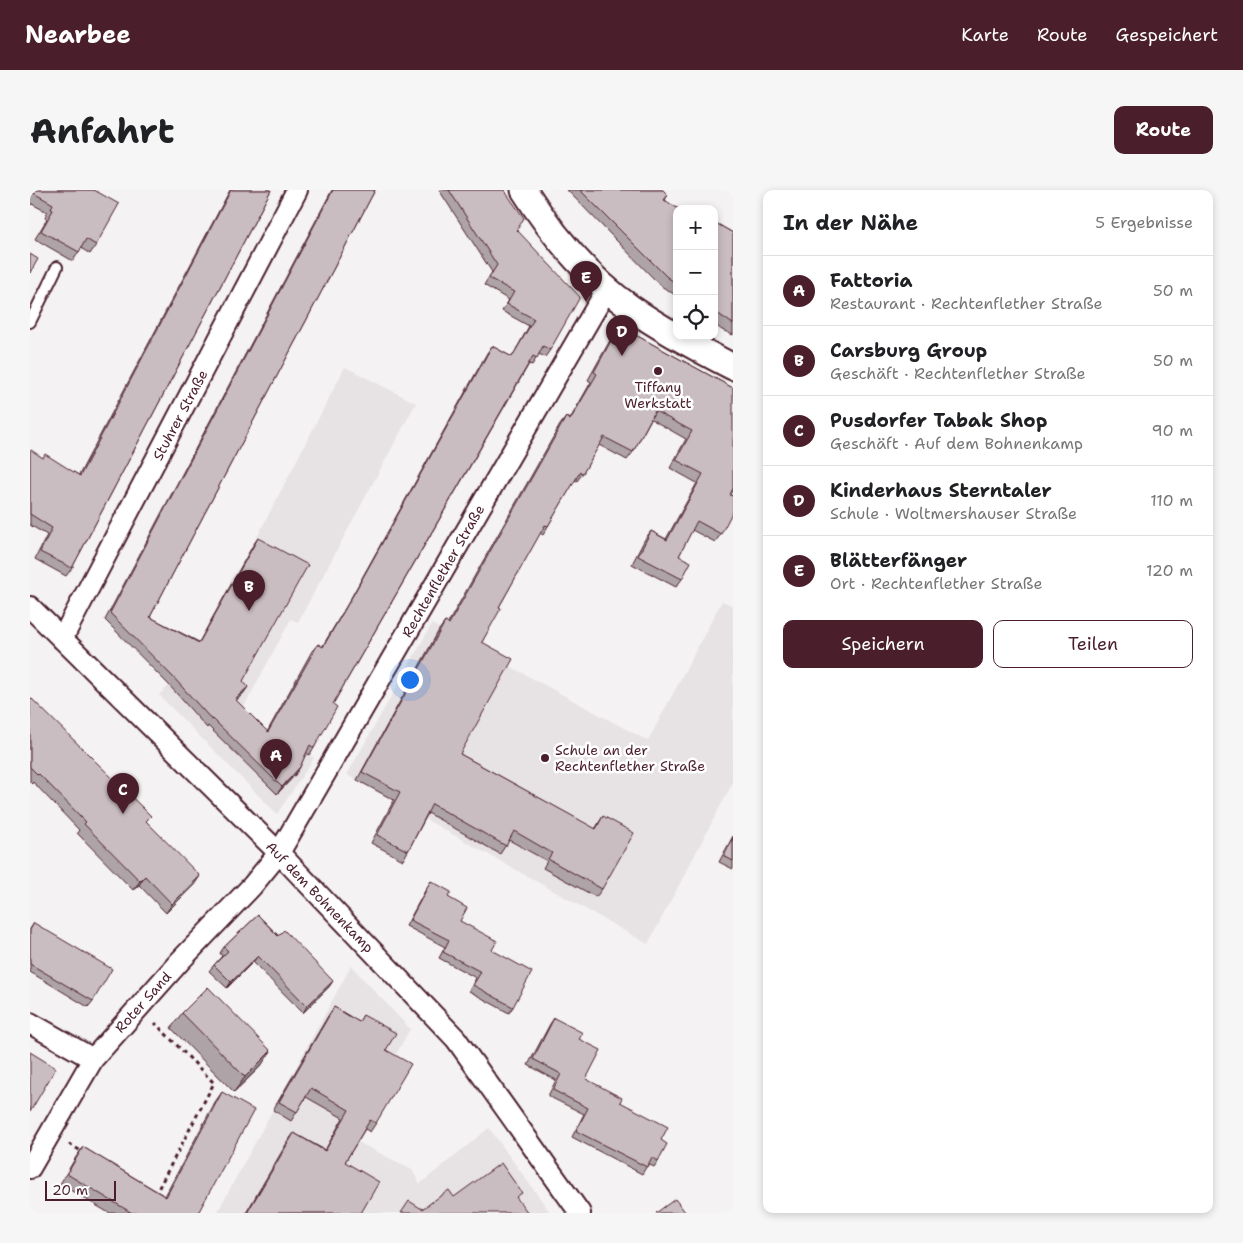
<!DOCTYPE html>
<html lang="de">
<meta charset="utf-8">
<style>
:root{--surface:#fff;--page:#f6f6f6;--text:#202124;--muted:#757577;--line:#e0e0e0;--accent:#4a1f2b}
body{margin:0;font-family:"Shantell Sans",sans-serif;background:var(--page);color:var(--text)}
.controls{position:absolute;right:15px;top:15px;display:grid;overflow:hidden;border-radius:10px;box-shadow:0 2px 8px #0003}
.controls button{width:45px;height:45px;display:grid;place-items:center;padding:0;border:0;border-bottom:1px solid var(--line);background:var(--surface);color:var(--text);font:25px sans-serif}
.scale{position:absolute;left:15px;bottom:12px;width:71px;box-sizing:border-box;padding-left:5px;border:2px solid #4a1f2b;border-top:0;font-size:14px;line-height:18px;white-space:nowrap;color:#4a1f2b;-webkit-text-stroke:4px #fff;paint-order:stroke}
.you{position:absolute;left:379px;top:489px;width:18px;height:18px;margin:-12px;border:4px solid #fff;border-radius:50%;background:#1a73e8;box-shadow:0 0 0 8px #1a73e833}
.badge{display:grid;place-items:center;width:32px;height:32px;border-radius:50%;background:var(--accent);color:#fff;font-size:16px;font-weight:700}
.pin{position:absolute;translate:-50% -41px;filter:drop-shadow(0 1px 2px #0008)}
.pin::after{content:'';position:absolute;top:26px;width:18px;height:15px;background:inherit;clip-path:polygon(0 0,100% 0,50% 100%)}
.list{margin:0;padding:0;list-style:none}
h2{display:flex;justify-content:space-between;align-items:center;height:65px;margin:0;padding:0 20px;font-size:21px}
h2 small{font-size:16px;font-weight:400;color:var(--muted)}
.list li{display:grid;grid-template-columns:32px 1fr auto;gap:15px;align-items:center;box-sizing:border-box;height:70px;padding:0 20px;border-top:1px solid var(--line)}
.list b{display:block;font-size:19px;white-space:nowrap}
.list p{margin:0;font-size:16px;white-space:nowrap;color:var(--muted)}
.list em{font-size:16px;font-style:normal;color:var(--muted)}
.actions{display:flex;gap:10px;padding:15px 20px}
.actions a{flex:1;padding:11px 0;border:1px solid var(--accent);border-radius:10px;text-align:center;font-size:18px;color:var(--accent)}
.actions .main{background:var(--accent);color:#fff}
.icon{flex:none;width:28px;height:28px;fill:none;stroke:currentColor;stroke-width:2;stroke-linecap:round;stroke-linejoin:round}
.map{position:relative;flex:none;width:703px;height:1023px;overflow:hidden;border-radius:10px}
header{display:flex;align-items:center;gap:30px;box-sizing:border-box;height:70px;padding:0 25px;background:var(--accent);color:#fff}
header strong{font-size:24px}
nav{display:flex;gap:28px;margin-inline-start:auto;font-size:18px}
.intro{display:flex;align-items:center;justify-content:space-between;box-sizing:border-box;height:120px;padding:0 30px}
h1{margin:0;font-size:35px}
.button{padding:12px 22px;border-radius:10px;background:var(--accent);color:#fff;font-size:18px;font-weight:700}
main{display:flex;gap:30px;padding:0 30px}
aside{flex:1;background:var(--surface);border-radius:10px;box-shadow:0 2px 8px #0003}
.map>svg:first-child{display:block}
.built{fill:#e7e2e3}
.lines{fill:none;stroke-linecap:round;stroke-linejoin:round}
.service-casing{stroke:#4a1f2b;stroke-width:14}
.minor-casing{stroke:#4a1f2b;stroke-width:24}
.tertiary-casing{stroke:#4a1f2b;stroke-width:29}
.path{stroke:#4a1f2b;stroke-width:3;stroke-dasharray:4 4;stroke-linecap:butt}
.service{stroke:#fff;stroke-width:10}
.minor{stroke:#fff;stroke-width:20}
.tertiary{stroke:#fff;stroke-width:25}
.wall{fill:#aea3a6;stroke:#4a1f2b}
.shaded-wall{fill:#8d8487;stroke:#4a1f2b}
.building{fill:#cabdc1;stroke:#4a1f2b}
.poi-dot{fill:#4a1f2b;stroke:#fff;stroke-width:2}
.labels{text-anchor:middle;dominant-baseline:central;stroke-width:5;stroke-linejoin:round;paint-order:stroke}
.poi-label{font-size:14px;fill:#4a1f2b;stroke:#fff}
.street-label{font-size:14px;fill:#4a1f2b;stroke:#fff}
</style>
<header>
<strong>Nearbee</strong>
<nav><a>Karte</a><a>Route</a><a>Gespeichert</a></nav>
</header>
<div class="intro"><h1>Anfahrt</h1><a class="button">Route</a></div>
<main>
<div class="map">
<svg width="703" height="1023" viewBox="0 0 703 1023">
<rect width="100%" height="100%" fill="#f4f2f2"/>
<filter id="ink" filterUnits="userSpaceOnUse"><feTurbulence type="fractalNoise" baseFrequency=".02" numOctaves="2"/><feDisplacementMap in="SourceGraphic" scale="10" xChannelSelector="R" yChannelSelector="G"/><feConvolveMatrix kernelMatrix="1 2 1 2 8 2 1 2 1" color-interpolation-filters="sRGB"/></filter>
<g filter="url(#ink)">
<!-- built -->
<path class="built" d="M315,177L386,213L268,432L261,429L210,524L284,568L247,624L129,505L171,466L223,355Z
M692,411L703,416V592L618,754L317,585L402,434L618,551Z
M321,776L380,839L320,948L382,980L390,994L459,938L519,1021L516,1023H187Z"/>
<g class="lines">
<defs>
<path id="service" d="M0,132L27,77"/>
<path id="minor" d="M0,417L249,663L426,849L550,1023
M32,449L267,0
M0,833L63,869
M0,978L63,869L150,771L222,696L249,663L577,99"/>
<path id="tertiary" d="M494,0C522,44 558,88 601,118C633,140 668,159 703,177"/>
</defs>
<!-- service casing -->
<use href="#service" class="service-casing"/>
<!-- minor casing -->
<use href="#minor" class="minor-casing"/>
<!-- tertiary casing -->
<use href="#tertiary" class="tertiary-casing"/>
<!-- path -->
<path class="path" d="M39,954L53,962
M125,1005L184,893L125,833"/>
<!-- service -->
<use href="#service" class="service"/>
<!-- minor -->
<use href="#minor" class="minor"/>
<!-- tertiary -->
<use href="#tertiary" class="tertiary"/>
</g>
<!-- wall -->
<path class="wall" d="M0,0H64L66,55L60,64L51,58L43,71L5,49L17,29L15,28L17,22L0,13Z
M200,0H241L42,378L36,386L5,369L17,345L0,335V262L49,285Z
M302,0H345L120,427L169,452L223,355L228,348L213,491V504L206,510L237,542L282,461L288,454L292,457L317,415L457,163L462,156L482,167L499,136L472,121L479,110L454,95L462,82L409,0H474L487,40L520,160L515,167L509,164L502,175L499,174L303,514L284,558L279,565L276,563L270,577L265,585L247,604L178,536L177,538L139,495L75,430Z
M537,0H633L638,5L635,10L647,19V106L631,96Z
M684,32L703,43V145L692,140L684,134Z
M589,136L703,198L700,305L691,344L685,352L662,340L649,366L652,389L646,397L602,374L615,349L621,341L636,349L667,293L640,278L656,249L621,229L603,262L597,270L569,255L553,283L547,291L545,290L518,336L513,345L510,343L469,417L452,452L430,564L565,639L573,626L572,699L566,707L513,678L517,671L479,650L470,664L398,623L378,661L373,670L341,653L364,610L327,590L409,440L415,432L418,433L530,235L536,227L540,229L561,192L558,190L583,145Z
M0,507L117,632L164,695L136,723L109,695L103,700L47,643L49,640L3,592L2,594L0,592Z
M703,646V679L689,672Z
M401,691L418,707L430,731L462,760L483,817L479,823L439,801L446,788L409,768L415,757L376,736L397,697Z
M228,725L299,797L273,823L223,772L197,798L179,781L184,775L192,766L190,763L194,757Z
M4,733L63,811L58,817L0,782V739Z
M304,817L329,832L333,825L356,860L346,933L340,942L335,939L315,972L331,1023H216L258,951L264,943L295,960L313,928L276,907L261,931L243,920L298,826Z
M152,823L231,876L204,902L141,838Z
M524,828L549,849L556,889L590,912L631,950L628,971L624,977L618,974L612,984L542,947L554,924L518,906L526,890L498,875L520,834Z
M192,902L168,1023H79L30,994L46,967L53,957L135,1006L185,912Z"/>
<!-- shaded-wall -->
<path class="shaded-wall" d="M218,497L213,504L200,516L205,509Z
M270,577L265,585L247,604L252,597Z
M115,686L109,695L103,700L110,691Z
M170,686L164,695L136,723L142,714Z
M228,766L223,772L197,798L201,792Z
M303,791L299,797L273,823L277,816Z
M241,861L231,876L204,902L215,887Z"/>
<!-- building -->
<path class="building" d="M0,0H64L89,14L66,55L56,49L49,62L11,41L23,20L21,19L23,14L0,1Z
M201,0H241L42,378L10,362L22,338L0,324V262L1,260L13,268L15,264L50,286Z
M303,0H345L120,427L169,453L228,348L278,375L213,491L218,497L205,509L238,542L288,454L293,457L322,407L462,156L482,167L504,129L477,114L484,102L459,88L467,75L419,0H474L494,28L487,40L550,107L520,160L513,156L507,168L503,166L303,514L307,517L284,558L280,555L270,577L252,597L183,529L182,530L144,488L80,423Z
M550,0H633L638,5L634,10L649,19H647V94L637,87Z
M684,32L703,43V134L684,121Z
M0,64L8,69L0,83Z
M589,136L703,198V298L700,305L703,306V321L691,344L667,331L649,366L661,372L652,389L608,366L621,341L637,350L673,284L646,270L662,241L625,221L603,262L574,247L553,283L550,282L518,336L515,335L469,417L471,418L452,452L483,469L430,564L566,639L573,626L604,643L572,699L518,669L522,663L484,641L476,656L402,614L378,661L347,645L370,602L332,582L415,432L419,434L536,227L540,230L567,184L564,182Z
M0,507L121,626L116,631L170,686L142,714L115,686L110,691L54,634L56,632L9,584L8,585L0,577Z
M703,648V671L694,666Z
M401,691L421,702L418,707L437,718L430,731L467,751L462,760L502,782L483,817L443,795L451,782L413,762L419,750L380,730Z
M228,725L248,746L254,740L303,791L277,816L228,766L201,792L184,775L198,761L194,757Z
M4,733L82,779L63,811L0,774V740Z
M178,797L241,861L215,887L152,823Z
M304,817L329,832L333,825L366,843L356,860L381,874L346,933L340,930L315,972L349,992L331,1023H217L264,943L295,961L319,920L281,898L267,922L249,912Z
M524,828L553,843L549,849L571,860L556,889L592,908L590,912L638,937L631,950L637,954L628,971L622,967L617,977L546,941L558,918L523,900L531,884L503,869Z
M0,862L26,878L0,922Z
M192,902L224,920L168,1023H102L37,984L53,957L136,1007Z
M471,973L492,1003L486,1007L498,1023H371L379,1011L392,1019L419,1000L424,1007Z
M645,1009L656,1023H626Z"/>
</g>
<!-- markers -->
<g class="poi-dot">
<circle cx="628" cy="181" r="5"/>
<circle cx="515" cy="568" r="5"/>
</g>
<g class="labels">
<!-- poi labels -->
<g class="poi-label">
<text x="628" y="197">Tiffany<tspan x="628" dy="16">Werkstatt</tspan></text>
<text x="525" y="560" text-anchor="start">Schule an der<tspan x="525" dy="16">Rechtenflether Straße</tspan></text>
</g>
<!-- street labels -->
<g class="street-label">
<text transform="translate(150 225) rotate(-62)">Stuhrer Straße</text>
<text transform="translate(413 381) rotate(-60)">Rechtenflether Straße</text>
<text transform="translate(290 707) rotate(46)">Auf dem Bohnenkamp</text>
<text transform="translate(113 812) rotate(-48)">Roter Sand</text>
</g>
</g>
</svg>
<div class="controls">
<button>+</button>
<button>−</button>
<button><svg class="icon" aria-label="locate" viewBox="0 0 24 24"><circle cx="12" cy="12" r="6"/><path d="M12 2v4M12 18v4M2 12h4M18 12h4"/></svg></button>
</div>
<div class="scale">20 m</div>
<div class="you"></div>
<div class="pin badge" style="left:246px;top:590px">A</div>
<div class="pin badge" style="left:219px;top:421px">B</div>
<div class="pin badge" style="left:93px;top:624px">C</div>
<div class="pin badge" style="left:592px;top:166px">D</div>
<div class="pin badge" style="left:556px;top:112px">E</div>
</div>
<aside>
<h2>In der Nähe<small>5 Ergebnisse</small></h2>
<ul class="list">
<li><span class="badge">A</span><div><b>Fattoria</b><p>Restaurant · Rechtenflether Straße</p></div><em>50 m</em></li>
<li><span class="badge">B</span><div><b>Carsburg Group</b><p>Geschäft · Rechtenflether Straße</p></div><em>50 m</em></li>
<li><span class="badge">C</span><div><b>Pusdorfer Tabak Shop</b><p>Geschäft · Auf dem Bohnenkamp</p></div><em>90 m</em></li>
<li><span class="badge">D</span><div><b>Kinderhaus Sterntaler</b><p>Schule · Woltmershauser Straße</p></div><em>110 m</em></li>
<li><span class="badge">E</span><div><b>Blätterfänger</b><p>Ort · Rechtenflether Straße</p></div><em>120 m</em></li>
</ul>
<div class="actions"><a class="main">Speichern</a><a>Teilen</a></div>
</aside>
</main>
